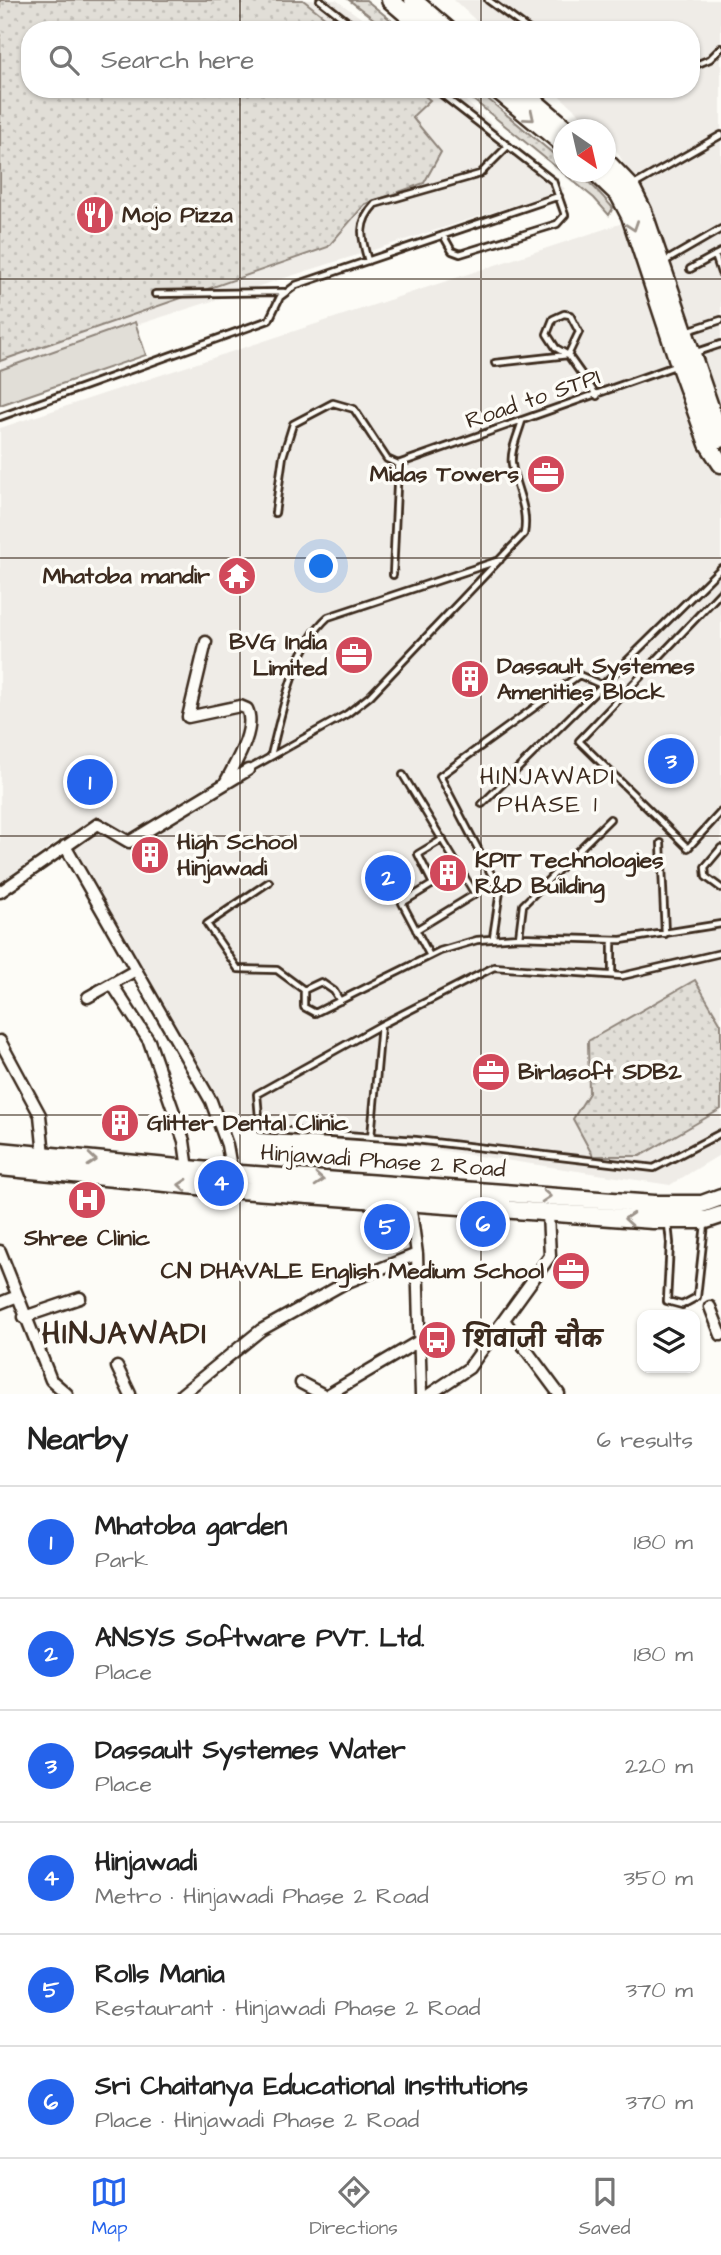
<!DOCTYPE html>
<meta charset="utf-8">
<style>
:root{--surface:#fff;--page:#f2f2f2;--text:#222;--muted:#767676;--line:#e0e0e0;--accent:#2563eb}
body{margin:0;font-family:"Architects Daughter","Playpen Sans Deva",sans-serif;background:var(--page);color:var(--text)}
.controls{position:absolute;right:21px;bottom:21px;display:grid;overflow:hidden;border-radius:14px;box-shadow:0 2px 5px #0004}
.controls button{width:63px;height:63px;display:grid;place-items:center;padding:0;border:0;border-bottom:2px solid var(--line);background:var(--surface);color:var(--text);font:35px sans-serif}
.compass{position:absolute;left:553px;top:119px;width:63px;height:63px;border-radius:50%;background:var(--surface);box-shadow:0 2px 5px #0004;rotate:146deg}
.you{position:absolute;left:322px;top:567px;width:24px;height:24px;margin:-18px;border:5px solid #fff;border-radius:50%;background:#1a73e8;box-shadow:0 0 0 10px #1a73e833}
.badge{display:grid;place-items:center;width:46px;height:46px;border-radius:50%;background:var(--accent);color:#fff;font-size:23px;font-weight:700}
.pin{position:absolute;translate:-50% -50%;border:4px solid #fff;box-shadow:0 2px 7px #0006}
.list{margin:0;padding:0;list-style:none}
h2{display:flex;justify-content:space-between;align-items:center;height:91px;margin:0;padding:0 28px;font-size:30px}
h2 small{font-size:23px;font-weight:400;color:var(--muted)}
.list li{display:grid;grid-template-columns:46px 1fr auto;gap:21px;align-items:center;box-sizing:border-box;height:112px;padding:0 28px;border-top:2px solid var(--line)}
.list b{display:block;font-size:26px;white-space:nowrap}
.list p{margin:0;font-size:23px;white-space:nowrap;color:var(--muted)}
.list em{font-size:23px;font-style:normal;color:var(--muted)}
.icon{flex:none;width:38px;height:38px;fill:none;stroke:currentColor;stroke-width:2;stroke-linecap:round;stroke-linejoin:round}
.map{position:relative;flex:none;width:721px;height:1394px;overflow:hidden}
.search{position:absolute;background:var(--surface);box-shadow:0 2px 5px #0004;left:21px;right:21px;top:21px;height:77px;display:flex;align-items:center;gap:18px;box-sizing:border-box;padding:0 24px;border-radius:28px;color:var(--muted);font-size:26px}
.sheet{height:763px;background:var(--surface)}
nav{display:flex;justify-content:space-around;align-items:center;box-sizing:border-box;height:98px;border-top:2px solid var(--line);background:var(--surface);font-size:19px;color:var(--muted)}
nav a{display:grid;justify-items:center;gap:4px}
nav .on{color:var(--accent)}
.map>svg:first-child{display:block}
.built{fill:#efece7}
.grass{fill:url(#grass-dots);stroke:#8e847a;stroke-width:2}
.garden{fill:#e1ded7;stroke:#8e847a;stroke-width:2}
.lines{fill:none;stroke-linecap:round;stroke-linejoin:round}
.lane-casing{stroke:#3b2a1e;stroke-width:10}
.street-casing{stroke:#3b2a1e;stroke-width:15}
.primary-casing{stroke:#3b2a1e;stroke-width:21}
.lane{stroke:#fdfcf7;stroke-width:4.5}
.street{stroke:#fdfcf7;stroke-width:10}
.primary{stroke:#fdfcf7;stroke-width:16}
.oneway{stroke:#9c938a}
.grid{fill:none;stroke:#3b2a1e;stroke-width:2;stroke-opacity:0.55}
.labels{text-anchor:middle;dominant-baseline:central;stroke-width:7;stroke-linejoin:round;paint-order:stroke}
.poi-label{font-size:23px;font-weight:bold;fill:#3b2a1e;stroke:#fdfcf7;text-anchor:start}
.street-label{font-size:23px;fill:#3b2a1e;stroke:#fdfcf7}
.neighbourhood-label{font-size:24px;letter-spacing:2px;fill:#3b2a1e;stroke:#fdfcf7}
.district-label{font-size:30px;font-weight:bold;letter-spacing:2px;fill:#3b2a1e;stroke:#fdfcf7}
</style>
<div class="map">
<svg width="721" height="1394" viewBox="0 0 721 1394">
<defs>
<pattern id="grass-dots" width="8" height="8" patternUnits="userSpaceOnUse" patternTransform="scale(1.75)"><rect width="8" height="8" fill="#e1ded7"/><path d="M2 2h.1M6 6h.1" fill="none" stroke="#c2bfb8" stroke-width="1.8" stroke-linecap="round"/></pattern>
</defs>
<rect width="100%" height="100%" fill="#fdfcf7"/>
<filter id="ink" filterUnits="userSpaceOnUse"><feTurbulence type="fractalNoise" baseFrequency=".0143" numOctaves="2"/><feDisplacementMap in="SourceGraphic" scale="14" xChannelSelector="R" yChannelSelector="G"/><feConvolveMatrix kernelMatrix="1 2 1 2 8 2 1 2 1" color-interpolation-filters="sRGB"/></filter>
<g filter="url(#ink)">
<!-- built -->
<path class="built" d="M0,0H336L378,30H30V89H452L565,189L99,337L0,371Z
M454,0H721V1154L670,1185L227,1118L67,834L0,883V428L653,213L613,145L606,138V130L596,129L552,89H691V30H486Z"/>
<!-- grass -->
<path class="grass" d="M0,0H303L341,30H30V89H416L430,100L412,117L441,152L424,183L365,204L328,247L0,361Z
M349,0H366L403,30H388Z
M460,89H476L563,162L564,172C585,172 599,193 613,208L609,215L594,198Z
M695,980L721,1024V1109L640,1156H593L573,1119L589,1093L588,1041Z"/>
<!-- garden -->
<path class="garden" d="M135,322L146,355L0,405V370Z"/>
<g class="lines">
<defs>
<path id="lane" d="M320,0L358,30
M488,0L529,30
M691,67L710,59L721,48
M435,89L553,181L565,215L557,224L460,254L452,251L443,235
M634,185L721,135
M715,255L721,273
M368,261C361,237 357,223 375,204L480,174L508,146
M664,262L721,229
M690,269L721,252
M155,294L284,292
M564,314L570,315L579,332L568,355L556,348L547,334L553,319Z
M687,331L721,320
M694,353L721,344
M495,363L568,355L597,396
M0,417L269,320L280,297L296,285L559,196
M398,464L675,366
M275,513L283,456L293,424L333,403L354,409L387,459L398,464
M393,575L398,464
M721,592L579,741L688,848L721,812
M271,755C282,712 294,647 328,617L500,560
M249,769L347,714L370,696L524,534C529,507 515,490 512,464C510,451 518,435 522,421
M403,775L475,894L416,930
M482,804L721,568
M661,843L665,934
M721,848L705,867L706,877L721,888
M269,882L207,924L238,969L277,970L304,990
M493,937L500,891L440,776L579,675L602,685
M519,937L523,905L610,819
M430,956L402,903L433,884L418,854L443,839
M612,975V940
M340,1001L334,991L321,982L304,990V1007L315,1013L440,951L477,940L519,937L621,940L721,924
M381,1025L494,967L622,976L721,953
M371,1137L381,1025L257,1094L260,1129L416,1140L654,1168L721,1133
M668,1224L670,1243L667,1301L682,1305L697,1297L705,1224"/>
<path id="street" d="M206,642L188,717L240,706L247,709C257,730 234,765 225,783
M65,846L211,1101L227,1145L232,1173
M0,892L98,824L129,842L248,770
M112,984L149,1041L184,1141L188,1169
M88,997L136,970
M0,1041L40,1115L44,1155
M410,1203L417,1254L421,1394
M0,1251L51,1380L67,1394
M0,1303L15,1297
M710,1307L721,1335
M24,1317L80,1298
M504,1320L559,1394
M117,1367L130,1394
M301,1383L322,1394
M182,1394L261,1330L345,1283L417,1254
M329,1394L419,1341
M430,1394L469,1368L550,1256L548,1213"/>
<path id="primary" d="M390,0L425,30
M413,0L448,30
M496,89L564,145
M520,89L568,130
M606,161L631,187L643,211L721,439
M595,172L619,195L630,216L679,364L708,444L721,464
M0,1151L241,1174L654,1204H702L721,1197
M0,1167L239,1190L653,1220H706L721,1215"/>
</defs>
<!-- lane casing -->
<use href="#lane" class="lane-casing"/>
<!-- street casing -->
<use href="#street" class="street-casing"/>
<!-- primary casing -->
<use href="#primary" class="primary-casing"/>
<!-- lane -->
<use href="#lane" class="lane"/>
<!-- street -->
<use href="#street" class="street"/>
<!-- primary -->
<use href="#primary" class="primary"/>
</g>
<!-- one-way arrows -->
<defs><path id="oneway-chevron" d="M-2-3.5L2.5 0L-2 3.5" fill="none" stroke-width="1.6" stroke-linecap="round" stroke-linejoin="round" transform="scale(1.75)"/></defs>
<g class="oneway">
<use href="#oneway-chevron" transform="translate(530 117) rotate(40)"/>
<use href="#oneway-chevron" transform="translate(633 226) rotate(71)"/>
<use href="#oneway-chevron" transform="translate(92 1160) rotate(5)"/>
<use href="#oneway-chevron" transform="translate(319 1180) rotate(4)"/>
<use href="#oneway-chevron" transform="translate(183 1185) rotate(-175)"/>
<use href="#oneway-chevron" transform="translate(546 1196) rotate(4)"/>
<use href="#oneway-chevron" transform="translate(629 1219) rotate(-176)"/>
</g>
</g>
<!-- grid -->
<path class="grid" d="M240,0V30M481,0V30M240,89V1394M481,89V1394M0,279H721M0,558H721M0,836H721M0,1115H721"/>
<!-- icons -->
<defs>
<symbol id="restaurant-disc" viewBox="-11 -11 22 22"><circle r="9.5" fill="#d1495b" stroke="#fdfcf7"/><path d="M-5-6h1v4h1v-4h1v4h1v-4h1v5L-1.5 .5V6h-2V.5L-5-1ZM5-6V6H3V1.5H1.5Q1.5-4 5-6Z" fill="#fff"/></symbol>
<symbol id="office-disc" viewBox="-11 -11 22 22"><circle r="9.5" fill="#d1495b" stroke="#fdfcf7"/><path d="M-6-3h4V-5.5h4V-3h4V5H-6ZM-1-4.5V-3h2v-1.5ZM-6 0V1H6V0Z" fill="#fff"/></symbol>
<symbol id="temple-disc" viewBox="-11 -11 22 22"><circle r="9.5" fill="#d1495b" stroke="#fdfcf7"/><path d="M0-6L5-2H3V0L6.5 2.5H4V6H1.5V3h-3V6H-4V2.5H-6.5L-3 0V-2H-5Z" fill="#fff"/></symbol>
<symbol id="building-disc" viewBox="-11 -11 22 22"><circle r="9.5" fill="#d1495b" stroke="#fdfcf7"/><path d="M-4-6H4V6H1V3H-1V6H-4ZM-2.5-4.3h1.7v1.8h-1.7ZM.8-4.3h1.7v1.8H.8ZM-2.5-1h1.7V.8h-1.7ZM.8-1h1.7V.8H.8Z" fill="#fff"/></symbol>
<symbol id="hospital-disc" viewBox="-11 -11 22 22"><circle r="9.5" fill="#d1495b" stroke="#fdfcf7"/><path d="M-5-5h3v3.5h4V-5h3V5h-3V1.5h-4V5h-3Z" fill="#fff"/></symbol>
<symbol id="bus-disc" viewBox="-11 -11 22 22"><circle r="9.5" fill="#d1495b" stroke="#fdfcf7"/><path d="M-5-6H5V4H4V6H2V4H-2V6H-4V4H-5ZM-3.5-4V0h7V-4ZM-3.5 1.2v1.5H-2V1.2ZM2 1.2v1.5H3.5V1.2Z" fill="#fff"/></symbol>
</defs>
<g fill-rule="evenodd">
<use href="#restaurant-disc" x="73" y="193" width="44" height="44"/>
<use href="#office-disc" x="524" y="452" width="44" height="44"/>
<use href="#temple-disc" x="215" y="554" width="44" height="44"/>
<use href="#office-disc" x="332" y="633" width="44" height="44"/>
<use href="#building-disc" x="448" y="657" width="44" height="44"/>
<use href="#building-disc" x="128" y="833" width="44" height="44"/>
<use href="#building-disc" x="426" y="851" width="44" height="44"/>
<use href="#office-disc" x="469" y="1050" width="44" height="44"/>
<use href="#building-disc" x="98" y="1101" width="44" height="44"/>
<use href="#hospital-disc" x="65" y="1178" width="44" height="44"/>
<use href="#office-disc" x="549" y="1249" width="44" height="44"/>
<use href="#bus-disc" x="415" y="1318" width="44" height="44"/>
</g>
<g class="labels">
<!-- poi labels -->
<g class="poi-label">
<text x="122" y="215">Mojo Pizza</text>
<text x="519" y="474" text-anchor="end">Midas Towers</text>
<text x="210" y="576" text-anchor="end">Mhatoba mandir</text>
<text x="327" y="642" text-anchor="end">BVG India<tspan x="327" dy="26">Limited</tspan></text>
<text x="497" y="666">Dassault Systemes<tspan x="497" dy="26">Amenities Block</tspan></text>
<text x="177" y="842">High School<tspan x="177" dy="26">Hinjawadi</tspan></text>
<text x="475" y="860">KPIT Technologies<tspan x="475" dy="26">R&amp;D Building</tspan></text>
<text x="518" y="1072">Birlasoft SDB2</text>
<text x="147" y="1123">Glitter Dental Clinic</text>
<text x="87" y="1238" text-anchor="middle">Shree Clinic</text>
<text x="544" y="1271" text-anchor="end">CN DHAVALE English Medium School</text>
<text x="464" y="1340">शिवाजी चौक</text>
</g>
<!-- street labels -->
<g class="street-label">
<text transform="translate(533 399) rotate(-19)">Road to STPI</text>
<text transform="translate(383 1161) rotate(4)">Hinjawadi Phase 2 Road</text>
</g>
<!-- neighbourhood labels -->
<g class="neighbourhood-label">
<text x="548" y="777">HINJAWADI<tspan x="548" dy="28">PHASE 1</tspan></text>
</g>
<!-- district labels -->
<g class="district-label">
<text x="125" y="1334">HINJAWADI</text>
</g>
</g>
</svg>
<div class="controls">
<button><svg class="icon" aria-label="layers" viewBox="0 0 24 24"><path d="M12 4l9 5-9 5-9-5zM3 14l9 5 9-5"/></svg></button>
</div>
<svg class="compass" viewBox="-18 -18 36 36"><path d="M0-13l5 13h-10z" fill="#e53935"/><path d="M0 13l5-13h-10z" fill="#767676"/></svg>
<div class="you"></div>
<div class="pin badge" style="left:90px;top:782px">1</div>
<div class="pin badge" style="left:388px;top:878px">2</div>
<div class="pin badge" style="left:671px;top:761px">3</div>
<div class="pin badge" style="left:221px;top:1183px">4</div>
<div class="pin badge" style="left:387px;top:1227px">5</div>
<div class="pin badge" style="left:483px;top:1224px">6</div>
<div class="search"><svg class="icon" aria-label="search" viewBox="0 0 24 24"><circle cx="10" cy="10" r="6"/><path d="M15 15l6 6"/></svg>Search here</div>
</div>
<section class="sheet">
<h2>Nearby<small>6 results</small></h2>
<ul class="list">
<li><span class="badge">1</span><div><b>Mhatoba garden</b><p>Park</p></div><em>180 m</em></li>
<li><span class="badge">2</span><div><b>ANSYS Software PVT. Ltd.</b><p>Place</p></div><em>180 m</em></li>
<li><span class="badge">3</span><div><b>Dassault Systemes Water</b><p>Place</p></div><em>220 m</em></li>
<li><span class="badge">4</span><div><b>Hinjawadi</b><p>Metro · Hinjawadi Phase 2 Road</p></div><em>350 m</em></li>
<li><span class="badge">5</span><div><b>Rolls Mania</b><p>Restaurant · Hinjawadi Phase 2 Road</p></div><em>370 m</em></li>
<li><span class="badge">6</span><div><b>Sri Chaitanya Educational Institutions</b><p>Place · Hinjawadi Phase 2 Road</p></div><em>370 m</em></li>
</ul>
</section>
<nav>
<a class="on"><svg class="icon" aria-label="map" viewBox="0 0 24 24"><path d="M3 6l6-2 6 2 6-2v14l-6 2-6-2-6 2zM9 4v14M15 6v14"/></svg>Map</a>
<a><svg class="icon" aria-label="directions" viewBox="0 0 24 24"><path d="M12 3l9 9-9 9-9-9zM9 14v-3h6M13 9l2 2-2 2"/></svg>Directions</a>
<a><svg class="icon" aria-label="saved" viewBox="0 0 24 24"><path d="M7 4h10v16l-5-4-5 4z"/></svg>Saved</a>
</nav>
